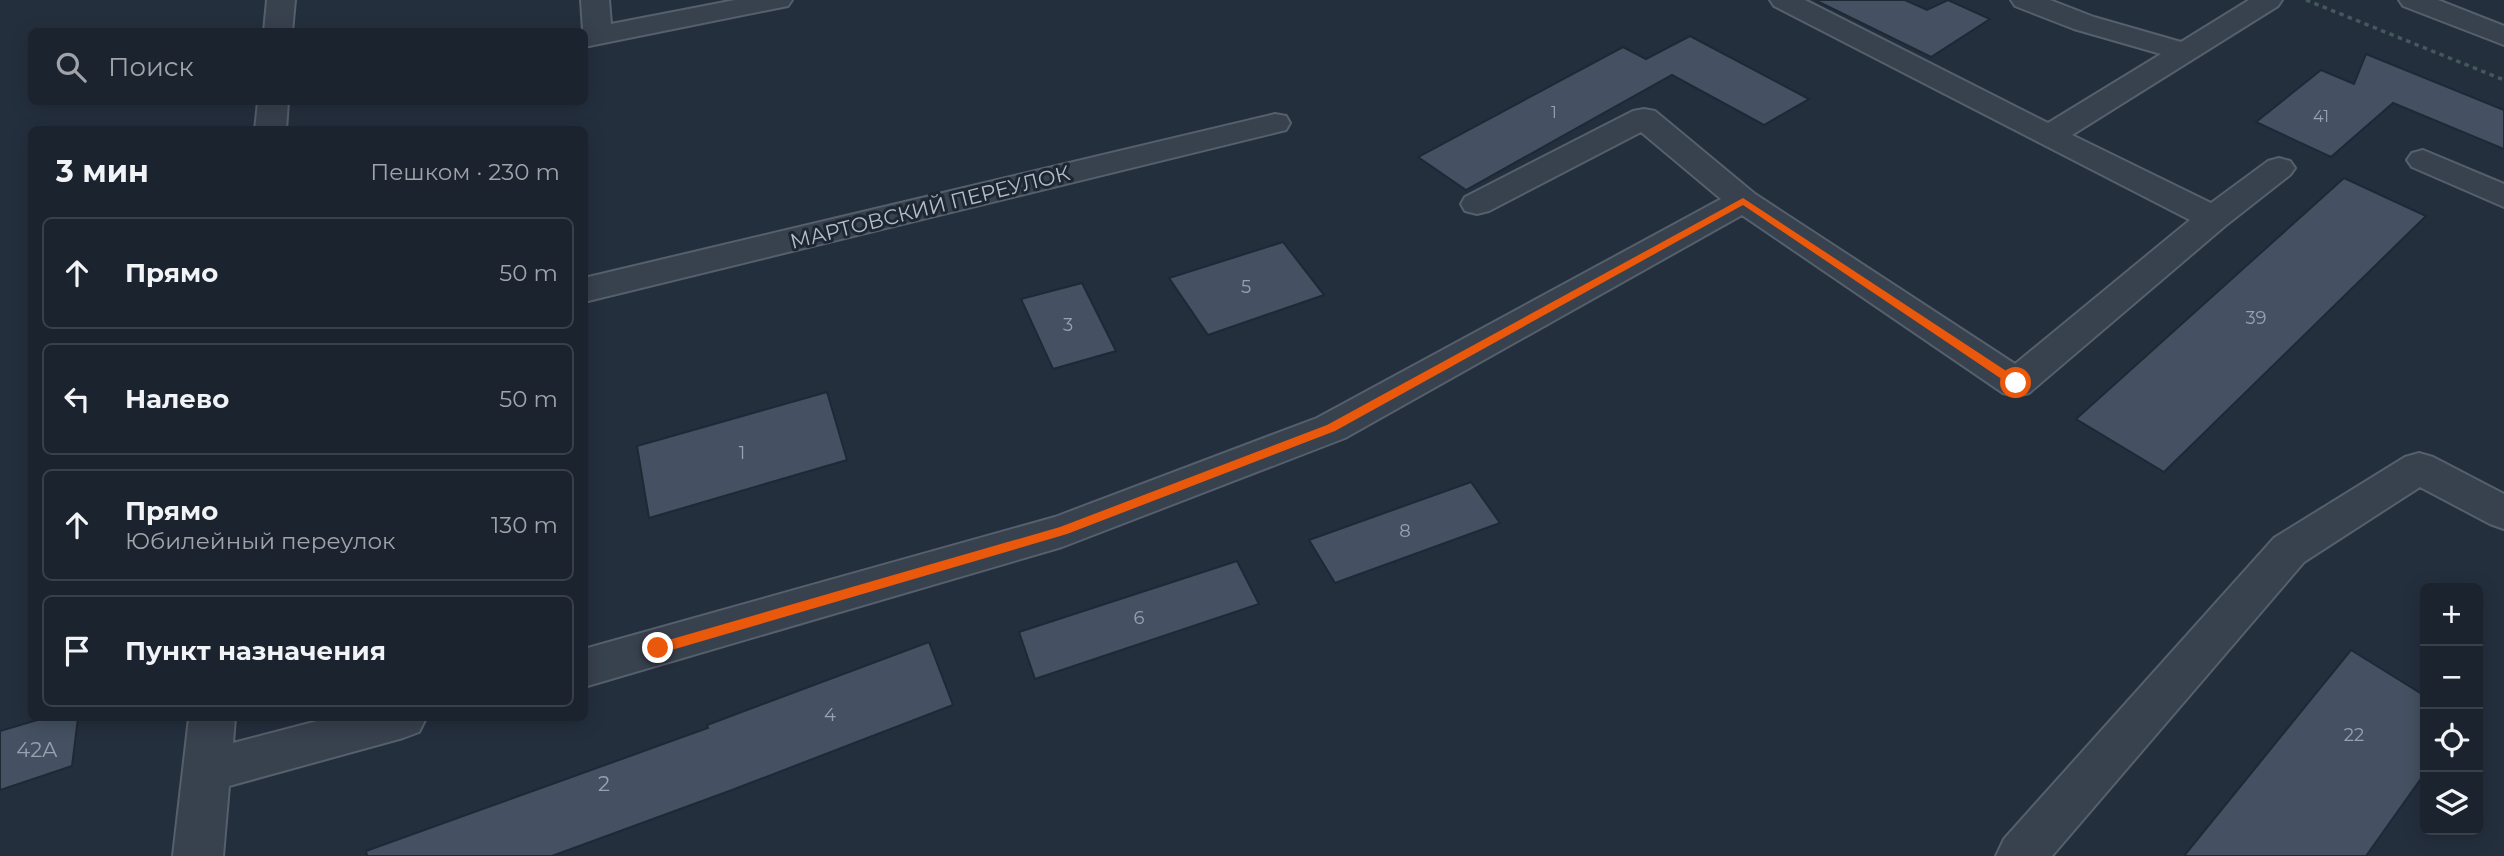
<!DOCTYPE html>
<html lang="ru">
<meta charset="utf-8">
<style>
:root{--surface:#1b232e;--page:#242b36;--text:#f1f3f6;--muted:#a0a4aa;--line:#39404a}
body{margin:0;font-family:Montserrat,sans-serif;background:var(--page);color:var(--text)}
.controls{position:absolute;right:21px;bottom:21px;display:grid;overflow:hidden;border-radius:10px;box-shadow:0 4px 18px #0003}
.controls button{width:63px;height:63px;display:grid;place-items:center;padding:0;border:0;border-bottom:2px solid var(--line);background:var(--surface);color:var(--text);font:35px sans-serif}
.stop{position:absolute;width:21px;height:21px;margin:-16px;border:5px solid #ea580c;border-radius:50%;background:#fff}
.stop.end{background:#ea580c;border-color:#fff;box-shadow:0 2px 7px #0008}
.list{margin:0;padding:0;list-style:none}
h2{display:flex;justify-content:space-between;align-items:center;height:91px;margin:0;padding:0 28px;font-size:30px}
h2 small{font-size:23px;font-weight:400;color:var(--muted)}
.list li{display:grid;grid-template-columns:46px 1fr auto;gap:21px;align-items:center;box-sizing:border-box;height:112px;margin:0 14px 14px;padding:0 14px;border:2px solid var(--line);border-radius:10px}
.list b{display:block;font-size:26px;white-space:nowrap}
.list p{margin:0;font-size:23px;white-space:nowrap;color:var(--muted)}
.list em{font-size:23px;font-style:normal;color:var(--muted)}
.icon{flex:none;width:38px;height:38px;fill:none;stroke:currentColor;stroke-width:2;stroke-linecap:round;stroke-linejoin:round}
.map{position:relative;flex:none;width:2504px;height:856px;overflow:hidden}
.search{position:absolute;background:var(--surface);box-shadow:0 4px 18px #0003;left:28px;top:28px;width:560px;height:77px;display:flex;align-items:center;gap:18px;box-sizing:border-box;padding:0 24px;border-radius:10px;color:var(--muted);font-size:26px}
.panel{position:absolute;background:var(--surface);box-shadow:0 4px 18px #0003;left:28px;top:126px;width:560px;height:595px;border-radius:10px}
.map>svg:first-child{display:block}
.building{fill:#455162;stroke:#1f2835;stroke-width:2}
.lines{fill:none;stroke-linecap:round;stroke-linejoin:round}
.minor-casing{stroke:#565f6c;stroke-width:4}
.path{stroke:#44595c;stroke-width:3.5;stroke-dasharray:4.5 4.5;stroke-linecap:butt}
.minor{fill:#38414e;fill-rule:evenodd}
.route{fill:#ea580c}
.labels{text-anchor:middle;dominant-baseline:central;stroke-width:6;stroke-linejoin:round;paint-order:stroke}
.far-number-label{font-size:16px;fill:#98a1af}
.number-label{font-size:18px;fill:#98a1af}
.street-label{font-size:21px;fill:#b4bcc9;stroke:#1d2633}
.near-number-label{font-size:21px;fill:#98a1af}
</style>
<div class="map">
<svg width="2504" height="856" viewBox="0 0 2504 856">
<rect width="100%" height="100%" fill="#242f3e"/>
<!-- building -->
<path class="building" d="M1815,0H1905L1927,10L1948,0L1990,19L1931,57Z
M1690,36L1809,99L1764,125L1672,75L1466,190L1418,157L1623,47L1646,59Z
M2366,54L2504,110V149L2393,103L2331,157L2256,122L2321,70L2354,84Z
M2344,178L2426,216L2164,472L2076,419Z
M1283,242L1324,295L1208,335L1169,278Z
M1082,283L1116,351L1053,369L1021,299Z
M827,392L847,460L649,518L637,446Z
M1471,482L1500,523L1335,583L1309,540Z
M1237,561L1259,604L1035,679L1019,632Z
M929,642L953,705L732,790L552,856H367L366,851L708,728L707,725Z
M2351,650L2425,696V773L2366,856H2184Z
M44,718H78L72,766L0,790V731Z"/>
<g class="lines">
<defs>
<path id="minor" d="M267,0H295L292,32H264Z
M581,0H609L611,24L735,0H792L788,6L778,8L584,47V32H575L583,30Z
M1770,0H1805L2048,123L2161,54L2074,29L2015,6L2011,0H2050L2094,17L2181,42L2249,0H2282L2278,6L2072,135L2211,203L2268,161L2279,158L2290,161L2295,168L2290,175L2225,226L2029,393L2016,396L2003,393L1742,215L1345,438L1062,547L584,687V649L1055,517L1317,418L1721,199L1641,132L1489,211L1477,214L1465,211L1461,204L1465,197L1633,111L1644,109L1655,111L1755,194L2015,364L2190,220L1774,6Z
M2399,0H2438L2504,26V45L2403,6Z
M258,102H288L286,130H255Z
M1275,114L1286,116L1290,123L1286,130L584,302V278Z
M2423,150L2504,184V207L2412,167L2407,160L2412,153Z
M2419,453L2433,457L2504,494V529L2490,524L2420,487L2304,562L2052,856H1996L2004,839L2274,538L2405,457Z
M189,718H235L233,743L329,718H426L419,732L403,738L229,786L223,856H173Z"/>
</defs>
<!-- minor casing -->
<use href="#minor" class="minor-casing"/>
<!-- path -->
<path class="path" d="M2306,0L2504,80"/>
<!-- minor -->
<use href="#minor" class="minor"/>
</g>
<!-- route -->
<path class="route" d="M1743,198L2020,380V386H2012L1743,205L1335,431L1067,534L658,654L652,648L658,643L1060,527L1327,425Z"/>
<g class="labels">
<!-- far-number labels -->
<g class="far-number-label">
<text x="1554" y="112">1</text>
<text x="2321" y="116">41</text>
</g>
<!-- number labels -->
<g class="number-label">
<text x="1246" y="287">5</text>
<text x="2256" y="318">39</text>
<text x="1068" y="325">3</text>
<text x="742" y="453">1</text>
<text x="1405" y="531">8</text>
<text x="1139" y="618">6</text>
<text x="830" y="715">4</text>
<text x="2354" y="735">22</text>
</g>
<!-- street labels -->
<g class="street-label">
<text transform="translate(930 207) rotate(-14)">МАРТОВСКИЙ ПЕРЕУЛОК</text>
</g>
<!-- near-number labels -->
<g class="near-number-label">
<text x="37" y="749">42А</text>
<text x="604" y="783">2</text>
</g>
</g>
</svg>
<div class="controls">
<button>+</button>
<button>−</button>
<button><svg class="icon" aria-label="locate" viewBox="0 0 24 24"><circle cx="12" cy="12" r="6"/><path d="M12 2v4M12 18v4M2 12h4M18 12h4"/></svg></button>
<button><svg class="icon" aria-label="layers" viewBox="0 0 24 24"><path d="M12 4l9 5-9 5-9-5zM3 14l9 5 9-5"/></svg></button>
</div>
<div class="stop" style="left:2016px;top:383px"></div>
<div class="stop end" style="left:658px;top:648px"></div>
<div class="search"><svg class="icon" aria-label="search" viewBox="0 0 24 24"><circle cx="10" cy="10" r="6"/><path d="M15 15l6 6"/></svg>Поиск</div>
<section class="panel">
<h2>3 мин<small>Пешком · 230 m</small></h2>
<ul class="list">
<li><svg class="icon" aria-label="ahead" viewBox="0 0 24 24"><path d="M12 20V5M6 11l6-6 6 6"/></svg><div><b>Прямо</b></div><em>50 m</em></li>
<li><svg class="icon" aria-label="left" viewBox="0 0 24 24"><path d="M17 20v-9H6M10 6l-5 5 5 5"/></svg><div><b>Налево</b></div><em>50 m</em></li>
<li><svg class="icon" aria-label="ahead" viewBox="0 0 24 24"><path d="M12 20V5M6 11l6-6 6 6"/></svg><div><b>Прямо</b><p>Юбилейный переулок</p></div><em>130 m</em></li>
<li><svg class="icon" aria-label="arrive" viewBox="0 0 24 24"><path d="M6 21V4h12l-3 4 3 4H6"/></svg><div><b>Пункт назначения</b></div></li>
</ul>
</section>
</div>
